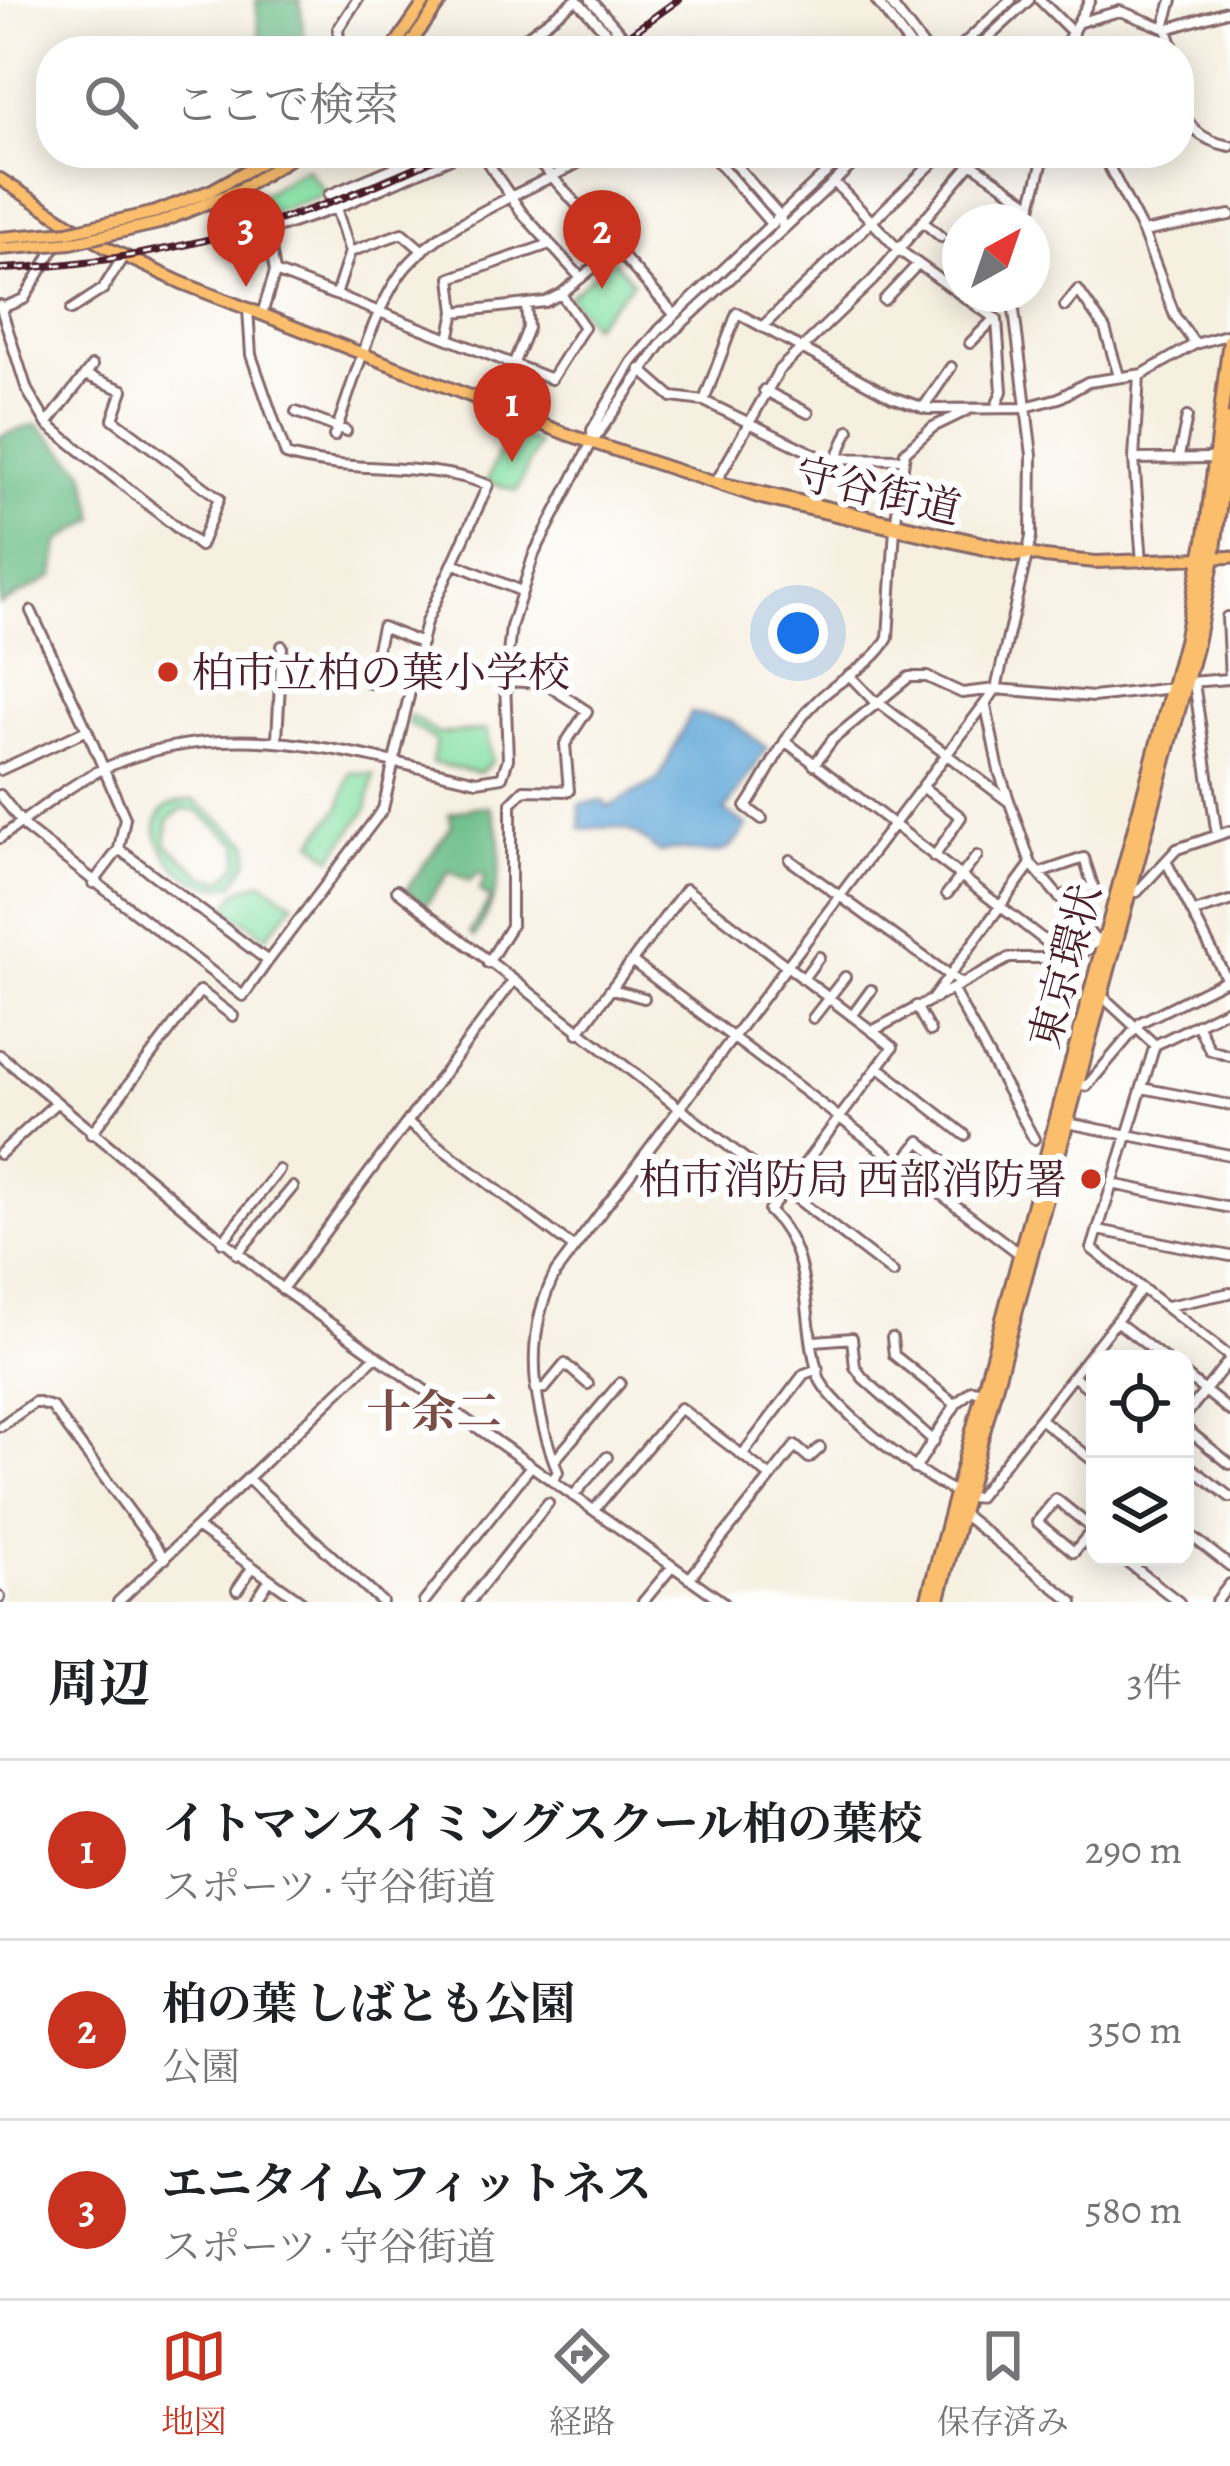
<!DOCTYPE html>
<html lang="ja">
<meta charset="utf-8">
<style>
:root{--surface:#fff;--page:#f6f6f6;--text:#202124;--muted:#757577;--line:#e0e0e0;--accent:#c8321e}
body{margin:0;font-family:Alegreya,"Noto Serif JP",serif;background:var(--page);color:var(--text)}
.controls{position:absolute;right:36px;bottom:36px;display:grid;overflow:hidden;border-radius:24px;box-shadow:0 6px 30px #0003}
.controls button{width:108px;height:108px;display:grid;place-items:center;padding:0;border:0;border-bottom:3px solid var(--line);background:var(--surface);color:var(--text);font:60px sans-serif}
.compass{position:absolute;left:942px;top:204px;width:108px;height:108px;border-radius:50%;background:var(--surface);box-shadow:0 6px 30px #0003;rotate:40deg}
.you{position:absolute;left:798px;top:633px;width:42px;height:42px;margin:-30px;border:9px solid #fff;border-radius:50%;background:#1a73e8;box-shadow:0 0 0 18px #1a73e833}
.badge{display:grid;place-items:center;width:78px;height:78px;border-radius:50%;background:var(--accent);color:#fff;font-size:39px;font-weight:700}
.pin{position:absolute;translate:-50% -99px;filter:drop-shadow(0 3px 6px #0008)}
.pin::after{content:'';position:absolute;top:63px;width:42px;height:36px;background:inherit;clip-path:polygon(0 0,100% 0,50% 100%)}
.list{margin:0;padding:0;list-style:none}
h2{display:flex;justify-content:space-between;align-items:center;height:156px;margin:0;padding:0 48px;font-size:51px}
h2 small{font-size:39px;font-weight:400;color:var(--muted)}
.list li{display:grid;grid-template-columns:78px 1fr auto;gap:36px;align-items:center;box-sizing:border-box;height:180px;padding:0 48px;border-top:3px solid var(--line)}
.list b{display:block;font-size:45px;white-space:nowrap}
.list p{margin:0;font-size:39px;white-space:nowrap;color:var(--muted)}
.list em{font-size:39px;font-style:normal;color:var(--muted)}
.icon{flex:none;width:66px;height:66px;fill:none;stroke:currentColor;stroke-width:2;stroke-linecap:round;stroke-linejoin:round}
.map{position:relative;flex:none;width:1230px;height:1602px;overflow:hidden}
.search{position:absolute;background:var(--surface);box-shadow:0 6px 30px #0003;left:36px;right:36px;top:36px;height:132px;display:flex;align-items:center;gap:30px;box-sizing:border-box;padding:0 42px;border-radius:48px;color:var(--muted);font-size:45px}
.sheet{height:696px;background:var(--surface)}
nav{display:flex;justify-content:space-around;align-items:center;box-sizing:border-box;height:168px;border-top:3px solid var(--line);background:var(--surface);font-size:33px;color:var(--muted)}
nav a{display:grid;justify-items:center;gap:6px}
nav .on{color:var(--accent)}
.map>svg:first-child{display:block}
.green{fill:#88e1a6;stroke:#698068;stroke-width:3;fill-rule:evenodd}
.forest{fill:#6ebf8b;stroke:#5c6f5b;stroke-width:3}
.water{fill:#63a9d9;stroke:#566482;stroke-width:3}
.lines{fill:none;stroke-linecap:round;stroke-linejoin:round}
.minor-casing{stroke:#86686b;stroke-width:14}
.major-casing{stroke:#86686b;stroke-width:16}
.highway-casing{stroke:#86686b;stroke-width:18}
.minor{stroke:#fff;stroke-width:8}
.major{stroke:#fabe6d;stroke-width:10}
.highway{stroke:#fabe6d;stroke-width:12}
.rail-casing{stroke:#4a1f2b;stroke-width:8}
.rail{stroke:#fff;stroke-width:3;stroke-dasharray:9;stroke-linecap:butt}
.major-bridge-casing{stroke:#86686b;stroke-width:16;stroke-linecap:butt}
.major-bridge{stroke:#fabe6d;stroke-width:10}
.poi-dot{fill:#c8321e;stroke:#fff;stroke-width:4.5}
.labels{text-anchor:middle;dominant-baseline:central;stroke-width:12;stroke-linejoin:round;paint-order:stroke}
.street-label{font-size:42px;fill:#4a1f2b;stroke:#fff}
.poi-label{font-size:42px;fill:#4a1f2b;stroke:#fff;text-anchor:start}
.neighbourhood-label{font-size:45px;font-weight:bold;fill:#7b4d47;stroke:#fff}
</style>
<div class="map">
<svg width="1230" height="1602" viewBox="0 0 1230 1602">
<rect width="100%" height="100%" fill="#fff"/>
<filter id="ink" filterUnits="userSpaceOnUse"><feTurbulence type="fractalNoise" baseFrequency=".00833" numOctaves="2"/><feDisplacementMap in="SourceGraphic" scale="24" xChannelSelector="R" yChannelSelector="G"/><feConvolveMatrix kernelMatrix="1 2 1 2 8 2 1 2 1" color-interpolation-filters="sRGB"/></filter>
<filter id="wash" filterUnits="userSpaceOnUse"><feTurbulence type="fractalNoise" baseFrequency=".004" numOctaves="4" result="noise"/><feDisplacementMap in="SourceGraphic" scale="48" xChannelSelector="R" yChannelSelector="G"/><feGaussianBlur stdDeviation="2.7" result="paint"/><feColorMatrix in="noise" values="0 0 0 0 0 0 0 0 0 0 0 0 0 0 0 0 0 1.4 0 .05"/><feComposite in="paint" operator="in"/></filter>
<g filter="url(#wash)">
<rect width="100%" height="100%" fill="#f6f0e1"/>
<!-- green -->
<path class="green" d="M306,168L327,194L256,217L247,203Z
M612,259L633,282L592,325L569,296Z
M508,430L538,443L517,491L487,481Z
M410,715L438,734L486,730L492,761L480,773L432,763L436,741L408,723Z
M350,772L374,775L367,809L332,858L313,842L340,807Z
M194,800L249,843V859L234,884C178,901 114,803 194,800ZM182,809L196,810L239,844C242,861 236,871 222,880L204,876L166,844L168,820Z
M262,882L294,903L267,936L225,908L239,890Z"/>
<!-- forest -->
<path class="forest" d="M256,0H300L306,51H261Z
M37,424L85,471L96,519L59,542L54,576L0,605V436Z
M474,807H490C510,849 499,901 474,937L470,932L490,900L479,890L485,876L479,873L470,881L450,871L425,906L406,890L452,825L449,814Z"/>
<!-- water -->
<path class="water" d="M691,713L731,721L767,748L725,811L747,826C721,873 698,841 659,853C631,826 621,825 581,829L580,804L603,801L608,807L658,780Z"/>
</g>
<g filter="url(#ink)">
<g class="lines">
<defs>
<path id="minor" d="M577,0L623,51
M591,0L636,51
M876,0L914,51
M888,0L927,51
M1040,0L1073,33
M1080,22L1120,11L1167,29L1230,10
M1164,27L1172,0
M1167,29L1174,51
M340,51L338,29L357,0
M507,51L576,0
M956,51L1011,0
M974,51L1029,0
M1062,51L1090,0
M1179,97C1184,126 1201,141 1230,146
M462,153L336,208L350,252L336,295L551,379L584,327L561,294L614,251
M481,153L522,213L581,278
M531,153L674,314
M710,153L772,225
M725,153L780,216L783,229
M1102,153L1143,232L1175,316L1195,344
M971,163L1032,205
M834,182L899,250L960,294
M922,221L941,237
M1027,222L1045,153
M1143,232L1230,215
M350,252L402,233L423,251
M275,272L335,295
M960,294L997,320L1002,391L996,407
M884,300L918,264
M0,305L27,390L47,424L200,546L219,498L113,419L123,390L85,375
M1065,306L1078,290L1105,329L1119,376
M4,307L24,299L58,242
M248,309L251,355L286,455C352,475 425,460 488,485L453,563
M71,310L103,289L123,257
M455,312L545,302L561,294
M262,314L275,272L268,231L336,208L329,195L429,153
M764,325L943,153
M449,339L455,312L451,278L550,244
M970,343L995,318
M513,365L528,328L526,305
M640,369L672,397L704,401L822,458L903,459
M1139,375L1134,459L1142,562
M764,390L808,413
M705,398L737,313L892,397L928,409L1022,408L1059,398L1088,382L1143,374L1195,344L1230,334
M923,408L951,367
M296,412L346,431
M47,424L92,366
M334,436C352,388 374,305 406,267C449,217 539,188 595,153
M592,442V430L632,362L660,329L847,153
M1179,456L1187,417
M837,458L849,430
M1134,459L1214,458
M716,482L779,370L873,280L980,153
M896,520L905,452L933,427L970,409
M1227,617L1230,679
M849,675L875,702
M1189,682L1229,679
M369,683L382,627L421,643
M1194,683L1217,835
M876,701L1008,801
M986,706L999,771L1031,864L1094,938
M87,730L125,818L119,849L268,961L383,809L426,622L453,563L521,591
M277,739L282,646
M785,741L1057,950L1058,957
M814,765L833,739L909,677H927L962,693L996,689L1093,697L1172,688
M0,770L87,730L31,611
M924,788L961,817L934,857
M0,795L27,829L243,996L268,961
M762,819L746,807C770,772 785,732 816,702C839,678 872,667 888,638L895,528
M0,838C35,813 68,785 107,767C229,713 354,754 477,781L502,777L508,759L505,681L511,627L534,554L591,444L664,340L865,153
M790,860L961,984
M1166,861L1227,980
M1040,873L1084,858L1093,886L1059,897
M93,883L119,849
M397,890L893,1273
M1129,890L1137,892L1177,849L1230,831
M947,894L977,856
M1194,912L1230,901
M633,962L1020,1254
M488,963L511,926V803L524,790L569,791L565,744L587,711L544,683L505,681
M803,979L819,957
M612,989L644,998
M1101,995L1155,1045
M933,998L1031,864
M916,1006L930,1031
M1230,1008L1155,1045L1092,1249L1230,1357
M852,1016L871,990
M813,1018L845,977
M1197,1024L1210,1050L1230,1056
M872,1031L952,989
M578,1033L686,889L893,1047L769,1211C816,1255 801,1321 819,1377C827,1405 952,1505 978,1497L1142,1288
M0,1055L282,1289L723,1602
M878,1067L965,1135
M1079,1084L1087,1086L1141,1022L1230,978
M1142,1088L1230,1105
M408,1123L574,1248
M1067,1123L1230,1155
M91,1134L200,991L233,1016
M1034,1139L952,989L1009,958H1077L1107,932
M0,1154L57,1102
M902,1163L920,1141L943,1161L927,1183
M1112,1184L1230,1208
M1098,1230L1230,1256
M222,1242L279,1170
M237,1254L293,1187
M282,1289L513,981
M1167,1306L1230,1293
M1116,1321L1165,1359
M892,1338L894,1355L955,1404
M815,1341L852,1338L855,1367L863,1378L934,1441
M1185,1375L1230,1411
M1073,1376L1095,1393
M535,1389L545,1388L565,1364L588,1384
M1185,1416L1230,1359
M1040,1419L1095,1462
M1,1426L35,1402L52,1407L165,1559
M1185,1428L1230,1464
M742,1455L804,1374L818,1369
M554,1461L620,1383
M1185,1463L1230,1497
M915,1469L956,1404L972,1390L983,1392
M771,1477L795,1446L809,1458L820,1448
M248,1479L382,1602
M552,1481L558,1472C533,1407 522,1336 556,1272L996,689L1031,537L1032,455L1012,294
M573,1496L607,1457
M594,1510L680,1408L771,1477L689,1579
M961,1513L1073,1602
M198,1528L302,1602
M1093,1529L1056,1499L1037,1522L1074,1552L1093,1529L1095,1527
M1185,1531L1230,1566
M1121,1557L1179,1602
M237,1590L252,1568
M0,1598V1597
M118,1602L376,1356
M255,1602L269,1580
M424,1602L531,1466
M469,1602L548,1503
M643,1602L672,1567
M1216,1602L1230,1584"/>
<path id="major" d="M391,51L426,0
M405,51L442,0
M0,179L105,247L182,283L569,435L761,498L1015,556L1029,554
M156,212L212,190L278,153
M159,223L241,189L299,153
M716,482L1044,557L1096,562L1230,557"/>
<path id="highway" d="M927,1602L1185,641L1206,535L1230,339
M937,1602L1195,648L1213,558L1230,420"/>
</defs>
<!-- minor casing -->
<use href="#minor" class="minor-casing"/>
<!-- major casing -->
<use href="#major" class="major-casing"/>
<!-- highway casing -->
<use href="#highway" class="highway-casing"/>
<!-- minor -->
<use href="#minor" class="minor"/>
<!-- major -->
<use href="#major" class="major"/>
<!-- highway -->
<use href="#highway" class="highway"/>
<defs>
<path id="rail" d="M607,51L678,0
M0,269C155,263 308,221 446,153"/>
</defs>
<!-- rail casing -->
<use href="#rail" class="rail-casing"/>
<!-- rail -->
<use href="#rail" class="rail"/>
<defs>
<path id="major-bridge" d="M0,238L68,232L156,212
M0,249L71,243L159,223"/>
</defs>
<!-- major-bridge casing -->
<use href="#major-bridge" class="major-bridge-casing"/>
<!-- major-bridge -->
<use href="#major-bridge" class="major-bridge"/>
</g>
</g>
<!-- markers -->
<g class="poi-dot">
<circle cx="168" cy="672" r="12"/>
<circle cx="1091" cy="1179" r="12"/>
</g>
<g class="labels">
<!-- street labels -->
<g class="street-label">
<text transform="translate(878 491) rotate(13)">守谷街道</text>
<text transform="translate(1065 966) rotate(-75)">東京環状</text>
</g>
<!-- poi labels -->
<g class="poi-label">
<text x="192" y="672">柏市立柏の葉小学校</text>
<text x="1067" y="1179" text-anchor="end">柏市消防局 西部消防署</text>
</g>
<!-- neighbourhood labels -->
<g class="neighbourhood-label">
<text x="434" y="1412">十余二</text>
</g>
</g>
</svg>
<div class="controls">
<button><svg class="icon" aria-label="locate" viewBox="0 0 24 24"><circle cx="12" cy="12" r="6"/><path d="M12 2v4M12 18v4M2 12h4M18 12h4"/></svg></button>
<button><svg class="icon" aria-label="layers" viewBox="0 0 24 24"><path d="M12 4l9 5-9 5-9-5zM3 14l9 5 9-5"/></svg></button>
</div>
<svg class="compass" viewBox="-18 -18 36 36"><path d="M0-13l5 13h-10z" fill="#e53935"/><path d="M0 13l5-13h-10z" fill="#757577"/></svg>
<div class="you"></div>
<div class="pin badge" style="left:512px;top:462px">1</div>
<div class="pin badge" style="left:602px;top:289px">2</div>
<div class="pin badge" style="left:246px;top:287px">3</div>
<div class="search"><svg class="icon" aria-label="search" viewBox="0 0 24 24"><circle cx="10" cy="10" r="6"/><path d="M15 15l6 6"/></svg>ここで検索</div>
</div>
<section class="sheet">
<h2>周辺<small>3件</small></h2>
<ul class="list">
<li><span class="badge">1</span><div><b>イトマンスイミングスクール柏の葉校</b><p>スポーツ · 守谷街道</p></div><em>290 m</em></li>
<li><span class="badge">2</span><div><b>柏の葉 しばとも公園</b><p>公園</p></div><em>350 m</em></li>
<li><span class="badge">3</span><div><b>エニタイムフィットネス</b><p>スポーツ · 守谷街道</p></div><em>580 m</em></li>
</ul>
</section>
<nav>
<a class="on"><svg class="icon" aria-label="map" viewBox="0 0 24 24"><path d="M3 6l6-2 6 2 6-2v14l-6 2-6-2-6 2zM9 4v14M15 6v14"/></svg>地図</a>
<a><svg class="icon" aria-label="directions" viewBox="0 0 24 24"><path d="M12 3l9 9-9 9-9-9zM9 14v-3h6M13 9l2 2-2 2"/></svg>経路</a>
<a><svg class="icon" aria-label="saved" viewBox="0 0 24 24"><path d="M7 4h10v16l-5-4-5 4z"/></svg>保存済み</a>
</nav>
